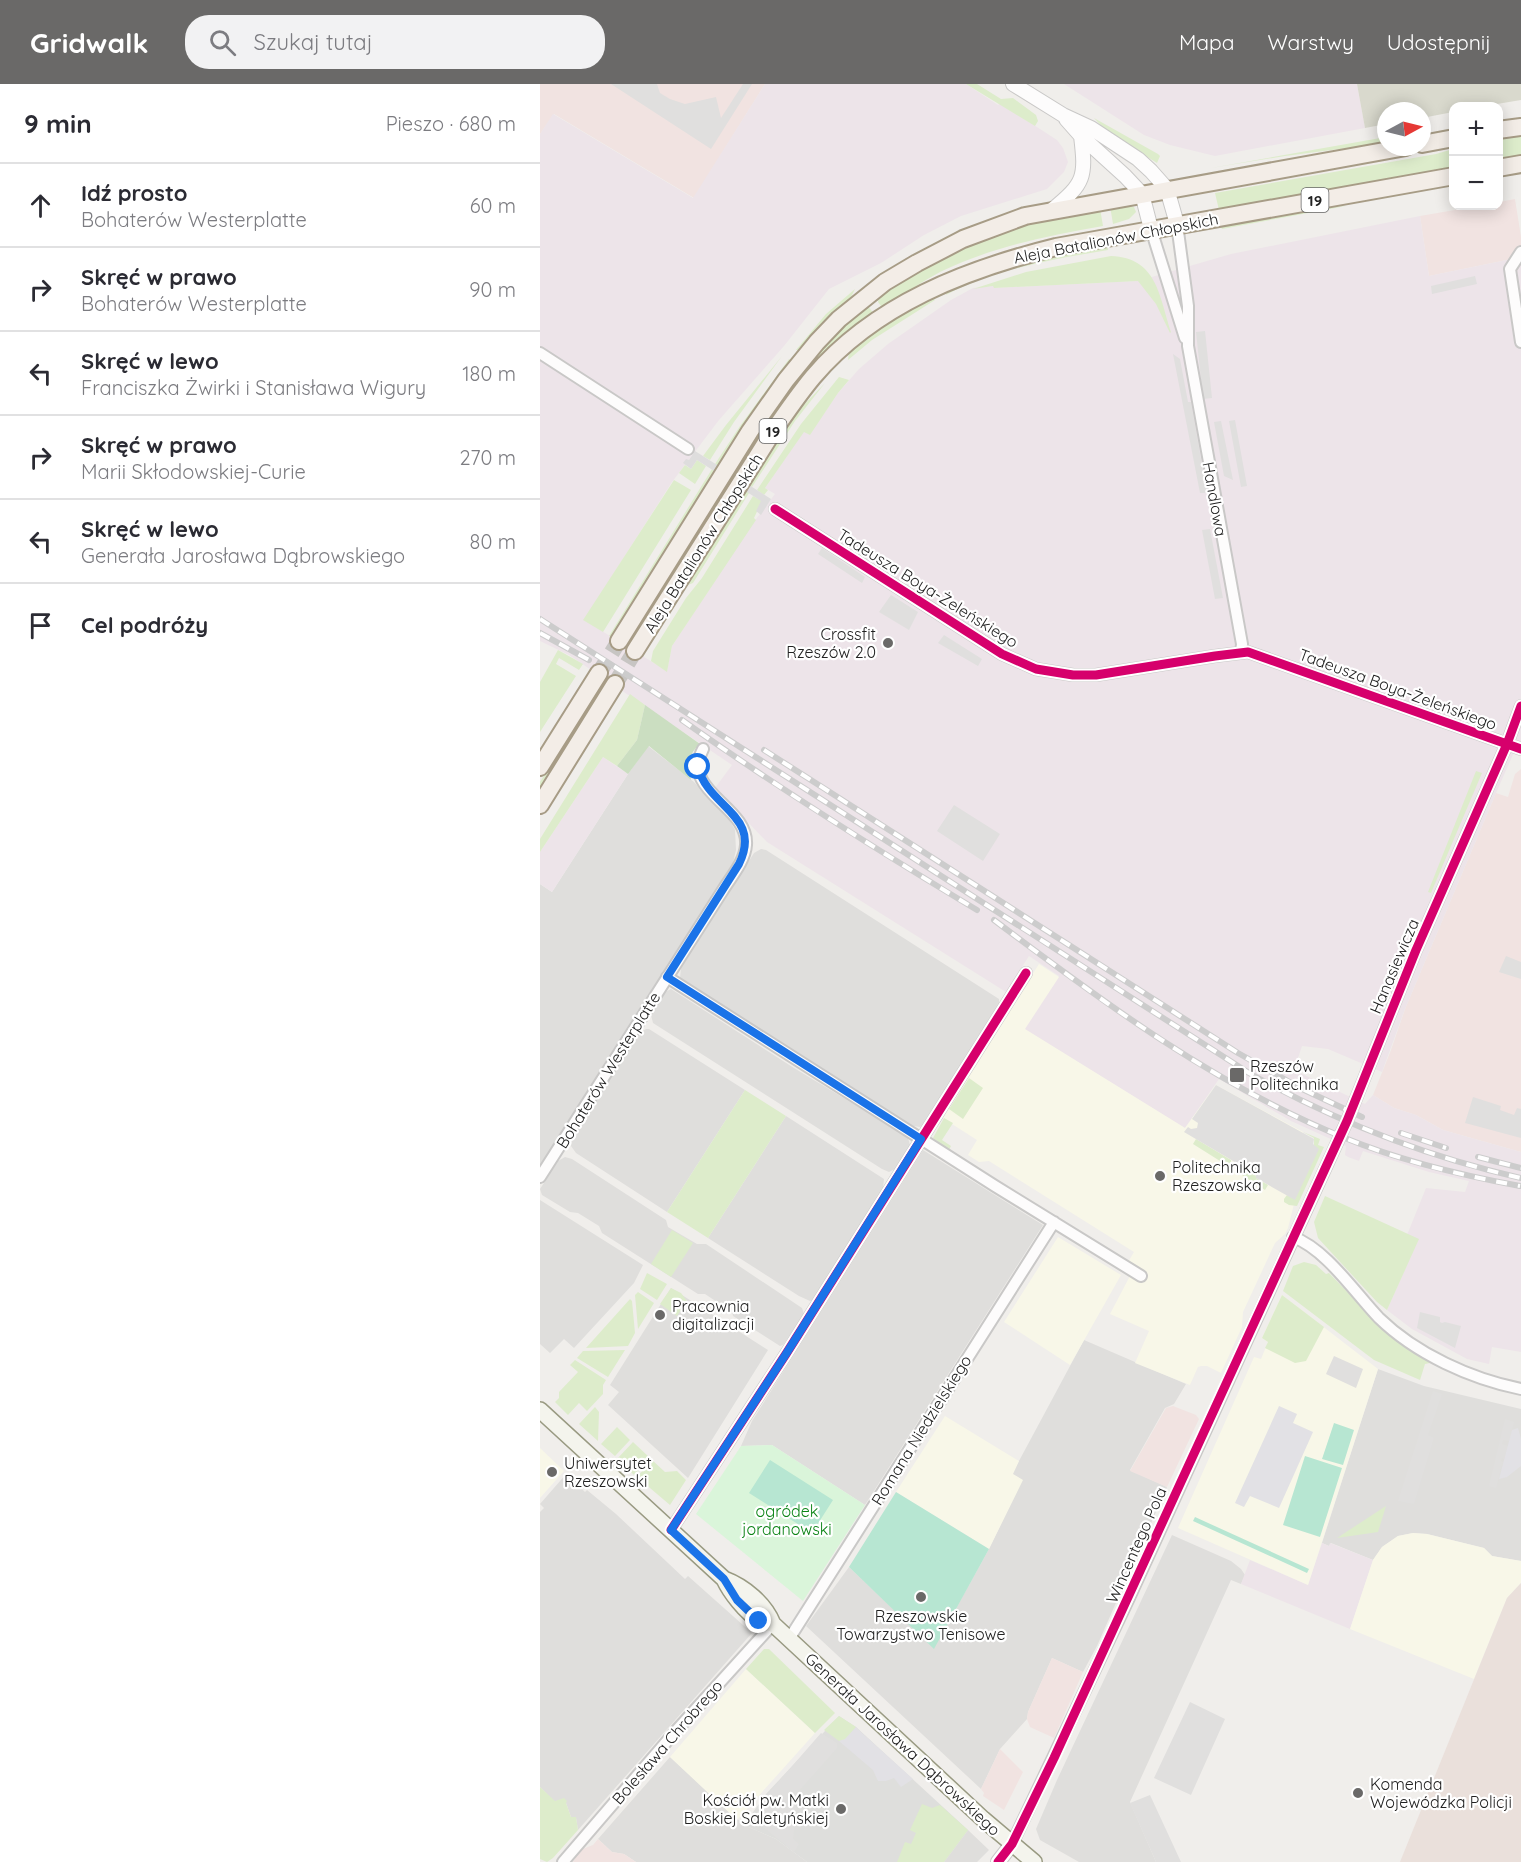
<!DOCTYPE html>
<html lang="pl">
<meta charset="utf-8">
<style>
:root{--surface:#fff;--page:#f2f2f3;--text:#2b2b33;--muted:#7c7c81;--line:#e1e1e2;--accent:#6a6968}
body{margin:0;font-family:Quicksand,sans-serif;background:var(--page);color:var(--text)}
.controls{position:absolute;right:18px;top:18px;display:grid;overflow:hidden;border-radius:12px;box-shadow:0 3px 15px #0003}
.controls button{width:54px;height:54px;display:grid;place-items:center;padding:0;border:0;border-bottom:2px solid var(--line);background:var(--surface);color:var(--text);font:30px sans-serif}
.compass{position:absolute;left:837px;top:18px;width:54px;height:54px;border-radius:50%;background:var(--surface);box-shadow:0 3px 15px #0003;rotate:83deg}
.stop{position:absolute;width:18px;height:18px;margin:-14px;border:4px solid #1a73e8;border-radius:50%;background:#fff}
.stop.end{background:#1a73e8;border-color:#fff;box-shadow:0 2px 6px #0008}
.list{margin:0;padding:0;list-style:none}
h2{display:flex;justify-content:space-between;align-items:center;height:78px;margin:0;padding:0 24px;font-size:26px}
h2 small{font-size:20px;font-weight:400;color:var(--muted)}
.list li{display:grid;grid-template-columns:39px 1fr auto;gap:18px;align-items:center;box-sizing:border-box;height:84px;padding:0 24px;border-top:2px solid var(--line)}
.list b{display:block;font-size:22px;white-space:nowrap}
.list p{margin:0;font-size:20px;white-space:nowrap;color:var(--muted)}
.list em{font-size:20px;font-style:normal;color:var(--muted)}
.icon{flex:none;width:33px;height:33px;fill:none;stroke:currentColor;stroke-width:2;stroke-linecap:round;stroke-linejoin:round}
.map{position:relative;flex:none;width:981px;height:1778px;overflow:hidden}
header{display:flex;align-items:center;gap:36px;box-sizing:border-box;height:84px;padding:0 30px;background:var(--accent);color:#fff}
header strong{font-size:28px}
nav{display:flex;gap:33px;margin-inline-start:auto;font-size:21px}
.search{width:420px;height:54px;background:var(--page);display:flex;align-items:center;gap:15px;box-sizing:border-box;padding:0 21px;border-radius:24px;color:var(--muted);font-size:22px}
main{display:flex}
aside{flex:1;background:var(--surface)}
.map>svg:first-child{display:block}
.residential{fill:#dfdedc}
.commercial{fill:#f1e3e1}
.industrial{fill:#ede4e9}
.education{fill:#f8f7e8}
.religious{fill:#dededc}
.military{fill:#eae0db}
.construction{fill:#d9d9cd}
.grass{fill:#ddeccb}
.forest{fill:#cbdec1}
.park{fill:#daf5da}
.pitch{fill:#b7e6d2}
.parking{fill:#e0dfde}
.plaza{fill:#e2e1e5}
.pier{fill:#dedddd}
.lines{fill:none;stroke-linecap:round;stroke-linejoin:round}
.primary-tunnel{stroke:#c7c5c3;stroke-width:16;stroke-dasharray:16 8;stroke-linecap:butt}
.minor-casing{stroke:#c9c8c7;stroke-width:14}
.tertiary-casing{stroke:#c9c8c7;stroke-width:16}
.secondary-casing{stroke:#999a82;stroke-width:18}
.primary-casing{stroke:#a79c86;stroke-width:20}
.minor{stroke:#fdfcfc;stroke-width:10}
.tertiary{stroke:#fdfcfc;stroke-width:14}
.secondary{stroke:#f4f4ed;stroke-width:15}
.primary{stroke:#f3ede7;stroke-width:16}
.rail-casing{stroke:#ccc;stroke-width:6}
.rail{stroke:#fff;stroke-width:4;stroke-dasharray:11;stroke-linecap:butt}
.cycleway-casing{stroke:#fff;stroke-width:13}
.cycleway{stroke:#d6006c;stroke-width:9}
.route{stroke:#1a73e8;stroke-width:8}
.poi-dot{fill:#6a6968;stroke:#fff;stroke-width:2}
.labels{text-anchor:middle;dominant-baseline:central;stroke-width:4.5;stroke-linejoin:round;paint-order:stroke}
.shield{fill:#fff;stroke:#646464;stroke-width:1.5}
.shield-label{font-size:15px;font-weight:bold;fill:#222}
.street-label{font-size:16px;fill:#222;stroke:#fff}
.poi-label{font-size:16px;fill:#222;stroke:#fff;text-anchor:start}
.park-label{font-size:16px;fill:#0c8416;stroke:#fff}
</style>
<header>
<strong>Gridwalk</strong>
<div class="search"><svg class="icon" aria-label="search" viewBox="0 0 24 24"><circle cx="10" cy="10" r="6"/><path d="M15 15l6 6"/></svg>Szukaj tutaj</div>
<nav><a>Mapa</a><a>Warstwy</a><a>Udostępnij</a></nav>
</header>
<main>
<aside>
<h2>9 min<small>Pieszo · 680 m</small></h2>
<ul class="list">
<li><svg class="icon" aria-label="ahead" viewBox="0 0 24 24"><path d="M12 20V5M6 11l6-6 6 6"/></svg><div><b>Idź prosto</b><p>Bohaterów Westerplatte</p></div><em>60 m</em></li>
<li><svg class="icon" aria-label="right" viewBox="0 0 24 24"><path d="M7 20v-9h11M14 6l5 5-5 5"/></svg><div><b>Skręć w prawo</b><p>Bohaterów Westerplatte</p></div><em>90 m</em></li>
<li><svg class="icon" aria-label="left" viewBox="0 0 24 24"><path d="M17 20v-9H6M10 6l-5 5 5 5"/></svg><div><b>Skręć w lewo</b><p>Franciszka Żwirki i Stanisława Wigury</p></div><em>180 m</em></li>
<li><svg class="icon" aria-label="right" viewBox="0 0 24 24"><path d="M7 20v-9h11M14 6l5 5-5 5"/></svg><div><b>Skręć w prawo</b><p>Marii Skłodowskiej-Curie</p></div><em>270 m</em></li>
<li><svg class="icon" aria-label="left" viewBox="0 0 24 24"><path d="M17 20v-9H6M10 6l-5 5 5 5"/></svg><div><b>Skręć w lewo</b><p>Generała Jarosława Dąbrowskiego</p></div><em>80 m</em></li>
<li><svg class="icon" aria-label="arrive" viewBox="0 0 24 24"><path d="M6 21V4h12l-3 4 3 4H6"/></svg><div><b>Cel podróży</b></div></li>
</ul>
</aside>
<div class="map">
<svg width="981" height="1778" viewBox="0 0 981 1778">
<rect width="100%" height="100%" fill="#f0eeeb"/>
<!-- residential -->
<path class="residential" d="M108,662L154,698L190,737L195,746L196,766L193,779L180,799L0,1083V800L12,808L88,690Z
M221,765L226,766L459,915V924L384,1040L380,1043L368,1041L140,894L141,884L214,769Z
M131,905L254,984L365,1051L368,1054L370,1061L355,1085L349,1088L342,1085L113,939L111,931L125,908Z
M106,945H109L205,1006L127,1128L36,1069L31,1062L32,1055L100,949Z
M246,1032L344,1095L343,1104L273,1216L270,1217L259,1212L168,1154Z
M383,1066L503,1141L325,1421L232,1361L201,1362L212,1337Z
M25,1073L32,1075L126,1136L128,1143L157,1160H166L262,1224L264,1230L243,1261L240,1262L193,1232L192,1228L165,1210H158L62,1149L59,1142L38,1129L30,1128L2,1111L0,1105L18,1077Z
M0,1116L103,1181L94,1199L34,1264L24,1255L10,1269L0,1260Z
M131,1204L228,1266L148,1394L68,1321L79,1308L70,1301Z
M544,1256L646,1300L634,1320L625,1324L590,1386L627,1403L557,1562L543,1588L512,1574L488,1628L487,1635L460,1665L441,1705L266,1542L309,1483L394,1564L449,1465L482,1396L472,1390Z
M838,1285L884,1302L981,1325V1477L952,1472L944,1464L887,1450L873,1449L858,1452L842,1463L833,1476L791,1459L789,1462L782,1459Z
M27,1389L41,1402L40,1403L45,1408L47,1406L76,1430L145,1495L148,1492L212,1549L38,1746L36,1734L31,1733L26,1719L15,1718L0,1703V1428L4,1424L0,1420Z
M632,1451L691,1477L701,1485L705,1491L701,1500L691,1496L590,1718L616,1778H539L500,1756L496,1745L517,1696Z
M130,1673L204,1741L236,1755L267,1778H96L84,1770L72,1768L58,1755Z
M428,1746L449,1766L437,1778H404Z"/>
<!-- commercial -->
<path class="commercial" d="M0,0H225L154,114L14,30L0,50Z
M975,115L981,153V173L889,192L880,132L938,122H958L959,118Z
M981,685V1068L903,1046L876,1031L854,1024L833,1011L851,966L865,925L956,709L968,713L975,690Z
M633,1322L656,1331L659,1335L627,1403L590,1387L626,1324Z
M512,1574L543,1588L514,1654L490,1643L487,1635L488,1628Z
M460,1665L483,1688L464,1726L443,1712L444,1709L441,1705Z
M58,1755L72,1768L84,1770L96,1778H33L40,1766L53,1761Z"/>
<!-- industrial -->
<path class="industrial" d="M225,0H426L458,21L460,19L517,56L523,64L528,78L524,88L507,105L421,132L384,151L341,179L289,205L244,262L179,336L132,398L44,536L127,587L132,562L210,443L235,410L225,404L264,347L270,350L298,309L319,285L348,260L411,216L433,204L454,202V204L598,197L691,170L880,132L889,192L981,173V658L979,657L956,709L865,925L842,988L788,965L762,962L754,986L825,1020L833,1011L854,1024L876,1031L903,1046L981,1068V1268L952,1263L949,1280L927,1275L872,1245L847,1226L878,1156L867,1151L886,1104L925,1108L929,1097L889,1088L823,1067L819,1077L808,1073L805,1071L806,1062L751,1037L679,995L645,1044L484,945L519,892L489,872L466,908L227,758L175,704L192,681L29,571L0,557V50L13,30L153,114Z
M524,0H817L825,44L675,72L630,61L604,51Z
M63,673L88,690L12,808L0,800V768Z
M782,1459L789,1462L790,1459L833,1476L810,1545L701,1500L710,1476L768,1501Z"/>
<!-- education -->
<path class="education" d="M499,880L519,893L485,945L645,1044L676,1001L763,1048L755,1116L748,1144L745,1150L735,1159L703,1228L702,1243L681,1289L667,1282H661L658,1283L650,1301L595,1279L609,1247L570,1230L591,1190L584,1185L594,1168L449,1077L439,1078L428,1071L437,1056L401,1033Z
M518,1153L581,1191L530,1281L464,1238Z
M742,1211L838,1285L768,1501L638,1444L714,1273L721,1275L728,1258L722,1254Z
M405,1332L479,1377L473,1390L483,1396L449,1465L356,1408Z
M0,1364L24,1387L0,1414Z
M873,1449L887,1450L944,1464L952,1472L981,1477V1499L967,1514L934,1595L810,1545L833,1476L842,1463L858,1452Z
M206,1585L275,1649L197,1736L130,1673Z"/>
<!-- religious -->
<path class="religious" d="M299,1632L316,1643L428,1746L404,1778H267L236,1755L204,1741L226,1710Z"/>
<!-- military -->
<path class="military" d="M981,1499V1778H860L967,1514Z"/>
<!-- construction -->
<path class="construction" d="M817,0H981V16L945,22H914L913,28L882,34V27H846V40L825,44Z"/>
<!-- grass -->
<path class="grass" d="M426,0H437L461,15L473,14L496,31L498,37L495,42Z
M554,34L618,70L620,72L617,79L566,47Z
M981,49V73L959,77V53Z
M846,53V59L745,72L671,84Z
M913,65V85L679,126L675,109L896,70Z
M570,122H588L594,123L596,128L589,135L573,140Z
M806,122L682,145L681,143C723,132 763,124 806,122Z
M560,124L563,142C506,152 452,163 400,188C381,198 363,211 346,223L341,222L338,218L339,212C383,182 431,157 483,140C507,132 535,129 560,124Z
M567,160L568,166C513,175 455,185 406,211L409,204L479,178Z
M571,172C617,174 619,211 631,248L630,249L616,220L598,197L454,204L453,202L433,205L486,188Z
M315,205L308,219L261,266H256L286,230Z
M391,212L395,216L332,256L308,276L309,268L314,263L347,239Z
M328,222L334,230L196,393L192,391C232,329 270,267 328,222Z
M242,272L194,338L170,376L163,372L186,341Z
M249,275L251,277L180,383L175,380L200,342Z
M299,293L309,296L298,309L270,351L264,348L225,404L228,406L224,411L217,406L261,340Z
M285,299L255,337L212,403L208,401L253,332Z
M157,376L166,382L155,400L139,389L145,381L151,385Z
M172,385L177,389L73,554L69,552Z
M134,396L151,406L63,548L43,536Z
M188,397L192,399L89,564L85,562Z
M204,406L209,409L153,499L145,502Z
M213,412L222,417L214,434L216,436L132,562L127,588L111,577L113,567L146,514L162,494Z
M18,566L43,580L39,586L19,574L16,580L36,592L0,648V598Z
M65,594L69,597L0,706V698Z
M90,610L105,621L97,656L77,682L63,673L0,768V755Z
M936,687L942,689L891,809L888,808Z
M429,994L443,1004L423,1035L409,1025Z
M205,1006L246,1032L168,1154L127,1128Z
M404,1034L413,1039L402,1056L411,1062L409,1066L393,1054Z
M763,1048L780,1055L778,1061L784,1063L757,1122L749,1121L744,1118V1115L747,1111L755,1115L774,1062V1054Z
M656,1055L691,1076V1081L688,1082L653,1060Z
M710,1082L715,1085L716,1094L728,1101L725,1106L702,1091L703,1084Z
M785,1112L879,1155L847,1226L837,1218L778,1154L774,1138Z
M132,1146L153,1159L131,1193L111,1180Z
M764,1178L776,1181L786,1190L789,1189L846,1248L887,1276L890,1279L885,1280L880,1296L834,1276L743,1207L753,1182Z
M107,1189L127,1200L117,1216L100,1205Z
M131,1204L141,1209L147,1217L137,1232L120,1220Z
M98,1208L114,1219L98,1245L95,1211Z
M742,1211L784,1243L766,1277L755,1279L725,1264L728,1258L722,1254Z
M90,1215L92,1217L95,1249L88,1262L46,1264Z
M85,1266L68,1293L37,1274L43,1267Z
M35,1276L66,1296L63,1301V1310L47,1327L39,1319L28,1331L15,1318L19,1314V1308L38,1288L30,1281Z
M55,1323L59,1328L58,1357L39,1340Z
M77,1343L90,1356L75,1372L61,1360Z
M93,1358L110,1374L94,1391L77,1375Z
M112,1376L125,1388L137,1387L146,1396L130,1421L97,1393Z
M846,1422L838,1448L797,1454Z
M224,1565H229L295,1629L275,1649L206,1585Z
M299,1632L316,1643L305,1656L299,1657L284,1646Z
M0,1703L15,1717L24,1714L27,1717L26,1719L31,1733H36L38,1746L13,1774L7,1778L0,1775Z
M382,1720L392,1724L400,1721L428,1746L404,1778H357L365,1758L371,1760L376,1749L370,1746Z"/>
<!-- forest -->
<path class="forest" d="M105,621L160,660C148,670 148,680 151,696L109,662L88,690L77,682L97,656Z"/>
<!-- park -->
<path class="park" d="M232,1361L325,1421L263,1517L156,1430L201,1362Z"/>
<!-- pitch -->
<path class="pitch" d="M794,1339L814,1346L803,1381L782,1375Z
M765,1372L802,1384L780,1453L743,1441Z
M230,1376L293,1416L272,1449L209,1409Z
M356,1408L449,1465L394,1565L309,1483Z
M655,1433L769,1485L767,1489L653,1437Z"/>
<!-- parking -->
<path class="parking" d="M71,0H117L120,9L130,15L145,20L176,13L181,34L203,0H212L171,65Z
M935,192L937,200L892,210L891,202Z
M665,247L672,314L663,315L656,248Z
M633,270L640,275L648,318H651L667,409H660Z
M695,336L707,402L701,403L689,337Z
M681,337L693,396L684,392L674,338Z
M670,445L683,514L675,515L662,446Z
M282,464L325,493L322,499L278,470Z
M351,511L378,528L369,546L339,528Z
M404,551L442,575L438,582L398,559Z
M414,721L460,750L443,777L397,747Z
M966,872L981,878V895L959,888Z
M676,1001L774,1055L773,1060L779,1065L755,1116L716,1094L715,1085L710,1082L705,1084L644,1048L648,1043L651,1045L657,1044L658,1039L652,1035Z
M933,1013L961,1022L960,1026L974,1031L977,1024L981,1025V1054L925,1039Z
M880,1228L900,1233V1238L902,1239L905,1238L921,1242L915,1264L877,1244Z
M794,1272L823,1285L816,1304L786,1290Z
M893,1307L902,1310L888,1351L894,1354L874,1420L858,1417Z
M965,1335L974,1338L969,1357L963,1356L962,1360L968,1362L964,1375L962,1374L961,1377L963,1378L956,1404L949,1402Z
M650,1618L685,1635L651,1711L614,1694Z
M281,1649L297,1659V1664L258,1708L253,1755L259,1760L254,1768L222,1742L220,1733V1719Z
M610,1711L641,1778H616L590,1719Z"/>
<!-- plaza -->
<path class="plaza" d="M739,1322L757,1330L753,1339L773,1348L739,1424L710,1412L704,1423L695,1419Z
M978,1344L981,1355V1382L967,1393L959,1395L972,1346Z
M316,1643L322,1649L373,1695L361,1703L354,1694L346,1697H338L333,1686L299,1657L305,1655Z"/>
<!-- pier -->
<path class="pier" d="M155,367L231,415L221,431L216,427L221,417L157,376L151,385L143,379L146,375L149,376Z"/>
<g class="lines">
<!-- primary-tunnel -->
<path class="primary-tunnel" d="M59,589L79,557
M75,600L95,567"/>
<defs>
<path id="minor" d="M637,140L648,222V262L702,560L701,568
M611,145L645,254
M981,168L970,185L981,258
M0,269L148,365
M235,425L462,570L496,585L533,591H556L675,572L708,568L981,665
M127,893L455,1102L601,1192
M0,1093L183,806C191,793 205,777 206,761C209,722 140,708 163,665
M753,1153C786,1165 815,1209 839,1234C876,1270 931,1295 981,1305
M131,1446L246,1270L486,889
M249,1555L514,1138
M472,1760L589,1514L807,1037L876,866L967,660L981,622
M23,1778L134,1649L233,1540"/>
<path id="tertiary" d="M473,0L523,31L551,44L598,75L611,87L627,105L637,140
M526,35L541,52L585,92L602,110L611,145
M512,126C545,99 546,93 541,52
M458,1778L472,1760"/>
<path id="secondary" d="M0,1326L184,1495C205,1503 225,1520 233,1540L443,1735L494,1778
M184,1495C190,1508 206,1529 219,1536C222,1538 228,1539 233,1540"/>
<path id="primary" d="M958,46L981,43
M882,60L914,54
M958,84L981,80
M79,557L210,347L246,296L277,258L299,235L345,198L377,179L423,155L485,132L866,63
M95,567L232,349C245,330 258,311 273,293C335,220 427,185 516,163L914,92
M0,683L59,589
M0,721L75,600"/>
</defs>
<!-- minor casing -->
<use href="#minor" class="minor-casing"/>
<!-- tertiary casing -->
<use href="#tertiary" class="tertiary-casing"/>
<!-- secondary casing -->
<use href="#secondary" class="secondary-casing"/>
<!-- primary casing -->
<use href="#primary" class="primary-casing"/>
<!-- minor -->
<use href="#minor" class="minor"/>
<!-- tertiary -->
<use href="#tertiary" class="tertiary"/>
<!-- secondary -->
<use href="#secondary" class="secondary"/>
<!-- primary -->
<use href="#primary" class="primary"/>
<defs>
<path id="rail" d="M0,535L709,989C793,1036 887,1073 981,1094
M0,549L49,576
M142,636C237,703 337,766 437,826
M224,666L698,969L760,1004L822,1033
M454,836C563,918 676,1002 805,1054C861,1077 920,1091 980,1102
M861,1049L906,1064
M938,1073L981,1084"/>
</defs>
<!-- rail casing -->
<use href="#rail" class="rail-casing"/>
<!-- rail -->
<use href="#rail" class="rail"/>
<defs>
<path id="cycleway" d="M235,425L462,570L496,585L533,591H556L675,572L708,568L981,665
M131,1446L246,1270L486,889
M458,1778L472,1760L514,1674L807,1037L876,866L967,660L981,622"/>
</defs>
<!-- cycleway casing -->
<use href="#cycleway" class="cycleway-casing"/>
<!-- cycleway -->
<use href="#cycleway" class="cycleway"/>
</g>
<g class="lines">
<!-- route -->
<path class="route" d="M158,683C168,724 223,731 199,780L127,893L381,1055L246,1270L131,1446L184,1495L197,1516L219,1537"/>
</g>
<!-- markers -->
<g class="poi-dot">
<circle cx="348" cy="559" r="6"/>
<rect x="689" y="983" width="16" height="16" rx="3"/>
<circle cx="620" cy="1092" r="6"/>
<circle cx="120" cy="1231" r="6"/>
<circle cx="12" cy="1388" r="6"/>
<circle cx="381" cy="1513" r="6"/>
<circle cx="818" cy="1709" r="6"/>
<circle cx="301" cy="1725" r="6"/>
</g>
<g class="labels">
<!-- shield labels -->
<g class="shield">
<rect x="761.5" y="104" width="27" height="24" rx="4.5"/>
<rect x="219.5" y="335" width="27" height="24" rx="4.5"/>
</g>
<g class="shield-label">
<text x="775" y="116">19</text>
<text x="233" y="347">19</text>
</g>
<!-- street labels -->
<g class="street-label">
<text transform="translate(576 154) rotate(-11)">Aleja Batalionów Chłopskich</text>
<text transform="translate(675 415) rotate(80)">Handlowa</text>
<text transform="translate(163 459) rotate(-58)">Aleja Batalionów Chłopskich</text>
<text transform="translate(388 504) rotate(32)">Tadeusza Boya-Żeleńskiego</text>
<text transform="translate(858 605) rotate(20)">Tadeusza Boya-Żeleńskiego</text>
<text transform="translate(854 882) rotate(-67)">Hanasiewicza</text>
<text transform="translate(68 986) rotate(-58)">Bohaterów Westerplatte</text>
<text transform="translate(381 1346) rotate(-58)">Romana Niedzielskiego</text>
<text transform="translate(596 1461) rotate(-66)">Wincentego Pola</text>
<text transform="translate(127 1658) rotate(-49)">Bolesława Chrobrego</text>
<text transform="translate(363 1660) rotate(43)">Generała Jarosława Dąbrowskiego</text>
</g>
<!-- poi labels -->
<g class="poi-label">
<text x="336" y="550" text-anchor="end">Crossfit<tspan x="336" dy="18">Rzeszów 2.0</tspan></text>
<text x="710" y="982">Rzeszów<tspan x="710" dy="18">Politechnika</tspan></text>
<text x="632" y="1083">Politechnika<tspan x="632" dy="18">Rzeszowska</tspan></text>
<text x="132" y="1222">Pracownia<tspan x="132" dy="18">digitalizacji</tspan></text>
<text x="24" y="1379">Uniwersytet<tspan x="24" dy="18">Rzeszowski</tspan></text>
<text x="381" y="1532" text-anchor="middle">Rzeszowskie<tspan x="381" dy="18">Towarzystwo Tenisowe</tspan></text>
<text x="830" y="1700">Komenda<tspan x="830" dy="18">Wojewódzka Policji</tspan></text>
<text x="289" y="1716" text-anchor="end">Kościół pw. Matki<tspan x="289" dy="18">Boskiej Saletyńskiej</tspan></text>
</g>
<!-- park labels -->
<g class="park-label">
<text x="247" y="1427">ogródek<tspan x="247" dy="18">jordanowski</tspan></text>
</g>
</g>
</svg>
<div class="controls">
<button>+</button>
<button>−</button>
</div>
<svg class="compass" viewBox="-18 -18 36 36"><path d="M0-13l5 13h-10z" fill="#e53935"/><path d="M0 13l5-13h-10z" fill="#7c7c81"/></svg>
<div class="stop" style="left:158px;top:683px"></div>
<div class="stop end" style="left:219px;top:1537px"></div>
</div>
</main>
